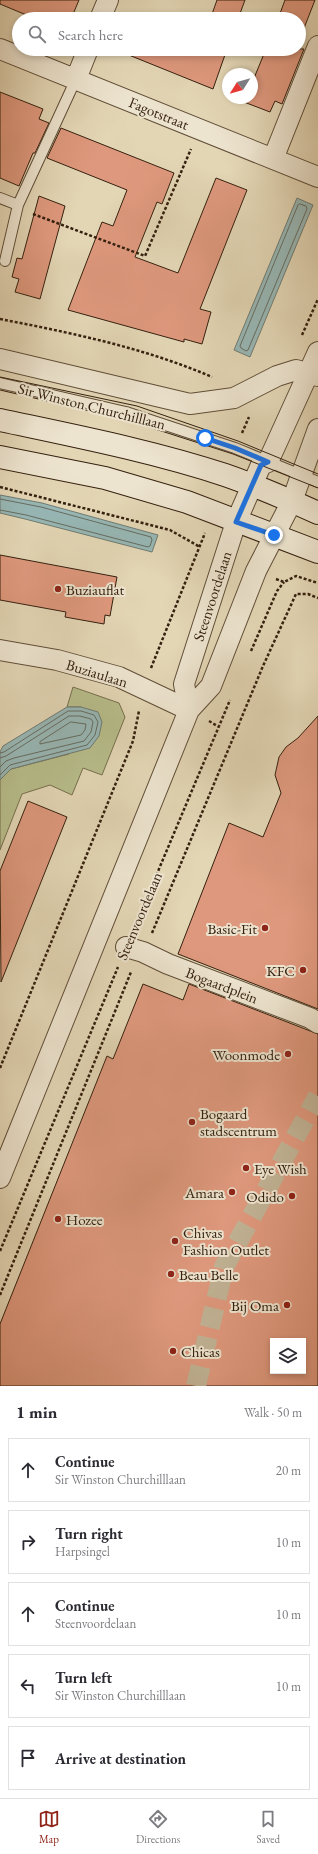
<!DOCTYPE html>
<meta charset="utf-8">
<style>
:root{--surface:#fff;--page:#f2f2f3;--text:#2b2b33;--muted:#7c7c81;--line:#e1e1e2;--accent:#8f2418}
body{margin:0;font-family:"EB Garamond",serif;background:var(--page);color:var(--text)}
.controls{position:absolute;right:12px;bottom:12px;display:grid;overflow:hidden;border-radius:0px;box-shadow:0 2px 6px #0003}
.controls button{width:36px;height:36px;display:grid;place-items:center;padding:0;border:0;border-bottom:1px solid var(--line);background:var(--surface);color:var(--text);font:20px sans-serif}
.compass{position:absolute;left:222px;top:68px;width:36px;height:36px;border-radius:50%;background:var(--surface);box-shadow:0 2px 6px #0003;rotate:233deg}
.stop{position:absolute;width:12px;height:12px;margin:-9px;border:3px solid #1a73e8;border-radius:50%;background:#fff}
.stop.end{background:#1a73e8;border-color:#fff;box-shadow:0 1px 4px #0008}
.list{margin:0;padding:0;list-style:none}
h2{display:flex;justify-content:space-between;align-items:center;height:52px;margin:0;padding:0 16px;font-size:17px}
h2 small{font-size:13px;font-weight:400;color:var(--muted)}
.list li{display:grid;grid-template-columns:26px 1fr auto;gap:12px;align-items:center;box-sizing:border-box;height:64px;margin:0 8px 8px;padding:0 8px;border:1px solid var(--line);border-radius:0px}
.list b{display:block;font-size:15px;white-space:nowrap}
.list p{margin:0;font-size:13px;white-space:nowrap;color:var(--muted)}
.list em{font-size:13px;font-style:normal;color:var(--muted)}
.icon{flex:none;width:22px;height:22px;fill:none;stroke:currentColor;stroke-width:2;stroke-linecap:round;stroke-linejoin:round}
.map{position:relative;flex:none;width:318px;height:1386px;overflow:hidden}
.search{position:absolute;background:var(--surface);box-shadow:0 2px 6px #0003;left:12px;right:12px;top:12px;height:44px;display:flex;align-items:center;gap:10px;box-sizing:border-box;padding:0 14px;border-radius:22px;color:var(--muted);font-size:15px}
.sheet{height:412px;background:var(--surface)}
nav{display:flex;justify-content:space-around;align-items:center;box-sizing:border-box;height:56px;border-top:1px solid var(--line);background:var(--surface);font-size:11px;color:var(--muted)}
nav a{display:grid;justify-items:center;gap:2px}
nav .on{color:var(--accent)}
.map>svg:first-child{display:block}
.green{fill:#b7bd8b;stroke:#766e4d}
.water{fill:#97b7b5;stroke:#6f7b73}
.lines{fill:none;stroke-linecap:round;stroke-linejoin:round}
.shore{stroke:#666c62;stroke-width:1}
.building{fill:#de987d;stroke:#34200f;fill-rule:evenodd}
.street-tunnel{stroke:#c0b294;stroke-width:20;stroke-dasharray:20 10;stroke-linecap:butt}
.lane-casing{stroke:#604e38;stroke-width:12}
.street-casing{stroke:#604e38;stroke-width:22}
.secondary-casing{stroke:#34200f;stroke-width:24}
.path{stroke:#34200f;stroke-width:2.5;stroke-dasharray:3 2;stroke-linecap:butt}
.lane{stroke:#ede4cf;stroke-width:10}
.street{stroke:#ede4cf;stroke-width:20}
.secondary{stroke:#ede4cf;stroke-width:22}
.tram{stroke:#34200f;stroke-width:1}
.route{stroke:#1a73e8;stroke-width:5}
.poi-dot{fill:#8f2418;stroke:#ede4cf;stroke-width:1.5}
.labels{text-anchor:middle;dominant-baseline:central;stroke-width:4;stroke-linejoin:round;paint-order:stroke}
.street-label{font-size:15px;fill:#34200f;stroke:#ede4cf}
.poi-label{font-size:15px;fill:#34200f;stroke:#ede4cf;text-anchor:start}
</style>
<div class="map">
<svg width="318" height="1386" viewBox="0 0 318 1386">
<rect width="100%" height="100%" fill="#e3d6b5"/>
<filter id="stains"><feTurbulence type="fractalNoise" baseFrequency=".005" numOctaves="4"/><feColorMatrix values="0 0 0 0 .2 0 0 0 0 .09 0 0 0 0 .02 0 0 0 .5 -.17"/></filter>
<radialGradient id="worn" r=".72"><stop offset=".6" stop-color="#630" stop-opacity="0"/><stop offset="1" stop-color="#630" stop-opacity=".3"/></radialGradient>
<!-- green -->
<path class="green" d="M73,687L119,703L125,717L102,775L83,768L72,795L50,785L22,794L0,850V780L11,769L69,754L81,707H67Z"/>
<!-- water -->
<path class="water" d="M297,198L313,205L250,357L234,350Z
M0,495L42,503L158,535L152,552L25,519L0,513Z
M67,707H81L98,712L102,722L99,736L90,748L11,769L0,780V752L3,746Z"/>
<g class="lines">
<!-- shore -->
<path class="shore" d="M300,204L306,206L307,209L248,350L246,351L241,348L240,346L298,205Z
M0,499L41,507L151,537L152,540L150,546L148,547L26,515L0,510
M71,722L86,724L85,730L81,735L40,744V742Z
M0,753L4,752L68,711H81L94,715L98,722L95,735L87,745L10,765L0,775
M0,758L6,756L69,716H80L91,719L93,722L91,732L84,741L14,758L6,761L0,767"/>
</g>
<!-- building -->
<path class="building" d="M0,0H79L71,19H36L0,4Z
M217,0H245L238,19H215L211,17Z
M285,0H315L299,41V19H278Z
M114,49H227L213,89Z
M266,49H304L282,104L275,101L270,112L244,102L246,98H252V83Z
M0,92L43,109L39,119L49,123L35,153H33L19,186L0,178Z
M61,128L174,173L162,204L157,202L135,257L178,273L216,178L247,190L200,309L211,312L202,344L184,339V342L68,310L102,222L113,226L127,190L47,158Z
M39,196L65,206L40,299L15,292L19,279L12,277L17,258L22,259Z
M0,555L117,577L110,616L105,615L104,624L65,617L66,612L0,600Z
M318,716V1009L178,954L229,823L263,837L281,793L275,775L279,757L286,747L298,738Z
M28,801L67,817L1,982L0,871Z
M143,984L183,1000L189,984L318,1034V1386H0V1324L107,1056L113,1059ZM273,1341H303V1371H273Z"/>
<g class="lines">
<!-- street-tunnel -->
<path class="street-tunnel" d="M196,1386L224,1267L318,1096"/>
<defs>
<path id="lane" d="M0,198L18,205
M5,261L18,205L76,79
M0,383L126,412L235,448L318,482"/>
<path id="street" d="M100,19L108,0
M0,49L318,177
M76,79L88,49
M273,159L318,46
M0,359L190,404L234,398L277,376L296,370L318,376
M0,650L57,660L119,677L189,710
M189,710L184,684L236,522L261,465L268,462L318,352
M126,947L143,952L168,964L310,1018L318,1023
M0,1178L189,710L211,686L256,571L292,501L318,429"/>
<path id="secondary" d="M0,420C75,436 152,451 225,475C257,486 287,499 318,513
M0,457L105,478L187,502L318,552"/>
</defs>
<!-- lane casing -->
<use href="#lane" class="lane-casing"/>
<!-- street casing -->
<use href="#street" class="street-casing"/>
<!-- secondary casing -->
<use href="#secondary" class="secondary-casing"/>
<!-- path -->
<path class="path" d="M33,214L145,256L191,149
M0,319C72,333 145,348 212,377
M302,335L318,299
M242,433L249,417
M0,487L170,530L200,547
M276,579L284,582L296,576L318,583
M251,651L277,591L284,582
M151,668L205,533
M209,721L219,727
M135,926L230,700
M152,933L263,666L296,594H308L318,598
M0,1068L133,741L139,711
M0,1251L118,967
M0,1295L131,972"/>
<!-- lane -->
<use href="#lane" class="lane"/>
<!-- street -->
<use href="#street" class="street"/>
<!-- secondary -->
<use href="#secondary" class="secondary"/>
<!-- tram -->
<path class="tram" d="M0,377L137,406L238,441L318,474
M0,390L124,419L233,454L318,488"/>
</g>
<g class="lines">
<!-- route -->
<path class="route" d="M205,438L235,448L268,462L261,465L236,522L274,535"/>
</g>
<!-- markers -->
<g class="poi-dot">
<circle cx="58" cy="589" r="4"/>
<circle cx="265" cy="928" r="4"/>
<circle cx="303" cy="970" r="4"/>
<circle cx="288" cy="1054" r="4"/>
<circle cx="192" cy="1122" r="4"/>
<circle cx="246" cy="1168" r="4"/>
<circle cx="232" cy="1192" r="4"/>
<circle cx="292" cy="1196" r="4"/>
<circle cx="58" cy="1219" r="4"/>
<circle cx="175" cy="1241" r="4"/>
<circle cx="171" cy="1274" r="4"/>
<circle cx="287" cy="1305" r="4"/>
<circle cx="173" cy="1351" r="4"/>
</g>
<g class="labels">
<!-- street labels -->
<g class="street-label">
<text transform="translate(159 113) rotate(22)">Fagotstraat</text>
<text transform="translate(92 406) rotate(14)">Sir Winston Churchilllaan</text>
<text transform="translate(212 596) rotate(-72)">Steenvoordelaan</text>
<text transform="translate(97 673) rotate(17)">Buziaulaan</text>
<text transform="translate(139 916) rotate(-67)">Steenvoordelaan</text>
<text transform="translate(222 985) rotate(21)">Bogaardplein</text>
</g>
<!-- poi labels -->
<g class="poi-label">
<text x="66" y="589">Buziauflat</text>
<text x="257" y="928" text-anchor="end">Basic-Fit</text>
<text x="295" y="970" text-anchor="end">KFC</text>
<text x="280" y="1054" text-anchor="end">Woonmode</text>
<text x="200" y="1113">Bogaard<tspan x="200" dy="17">stadscentrum</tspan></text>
<text x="254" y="1168">Eye Wish</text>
<text x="224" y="1192" text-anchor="end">Amara</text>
<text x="284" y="1196" text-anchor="end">Odido</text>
<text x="66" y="1219">Hozee</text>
<text x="183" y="1232">Chivas<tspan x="183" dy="17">Fashion Outlet</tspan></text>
<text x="179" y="1274">Beau Belle</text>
<text x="279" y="1305" text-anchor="end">Bij Oma</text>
<text x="181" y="1351">Chicas</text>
</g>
</g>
<rect width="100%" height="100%" filter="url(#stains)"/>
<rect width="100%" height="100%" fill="url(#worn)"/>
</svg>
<div class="controls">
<button><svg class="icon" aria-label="layers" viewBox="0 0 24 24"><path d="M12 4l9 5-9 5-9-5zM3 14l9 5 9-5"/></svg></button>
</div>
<svg class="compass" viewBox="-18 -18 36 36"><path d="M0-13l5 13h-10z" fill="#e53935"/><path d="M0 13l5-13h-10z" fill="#7c7c81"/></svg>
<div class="stop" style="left:205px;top:438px"></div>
<div class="stop end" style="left:274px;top:535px"></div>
<div class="search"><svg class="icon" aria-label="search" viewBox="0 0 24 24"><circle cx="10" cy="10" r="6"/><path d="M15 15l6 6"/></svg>Search here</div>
</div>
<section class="sheet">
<h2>1 min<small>Walk · 50 m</small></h2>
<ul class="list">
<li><svg class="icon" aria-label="ahead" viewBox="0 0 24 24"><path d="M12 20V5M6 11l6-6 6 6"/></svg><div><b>Continue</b><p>Sir Winston Churchilllaan</p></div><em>20 m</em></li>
<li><svg class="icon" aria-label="right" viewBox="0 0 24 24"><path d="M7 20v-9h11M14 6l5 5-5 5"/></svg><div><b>Turn right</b><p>Harpsingel</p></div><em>10 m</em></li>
<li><svg class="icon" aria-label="ahead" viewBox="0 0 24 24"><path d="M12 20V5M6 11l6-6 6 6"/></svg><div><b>Continue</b><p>Steenvoordelaan</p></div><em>10 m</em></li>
<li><svg class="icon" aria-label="left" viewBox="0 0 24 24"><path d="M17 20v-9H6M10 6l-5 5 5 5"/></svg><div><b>Turn left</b><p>Sir Winston Churchilllaan</p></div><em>10 m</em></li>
<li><svg class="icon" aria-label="arrive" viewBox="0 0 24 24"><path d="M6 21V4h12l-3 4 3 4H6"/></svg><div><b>Arrive at destination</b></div></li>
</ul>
</section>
<nav>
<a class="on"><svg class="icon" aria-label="map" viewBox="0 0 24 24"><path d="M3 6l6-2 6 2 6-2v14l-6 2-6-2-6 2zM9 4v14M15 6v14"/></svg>Map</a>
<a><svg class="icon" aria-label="directions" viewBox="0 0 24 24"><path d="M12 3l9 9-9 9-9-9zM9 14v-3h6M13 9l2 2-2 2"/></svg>Directions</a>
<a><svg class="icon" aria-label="saved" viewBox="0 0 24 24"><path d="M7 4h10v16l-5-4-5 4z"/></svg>Saved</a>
</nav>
